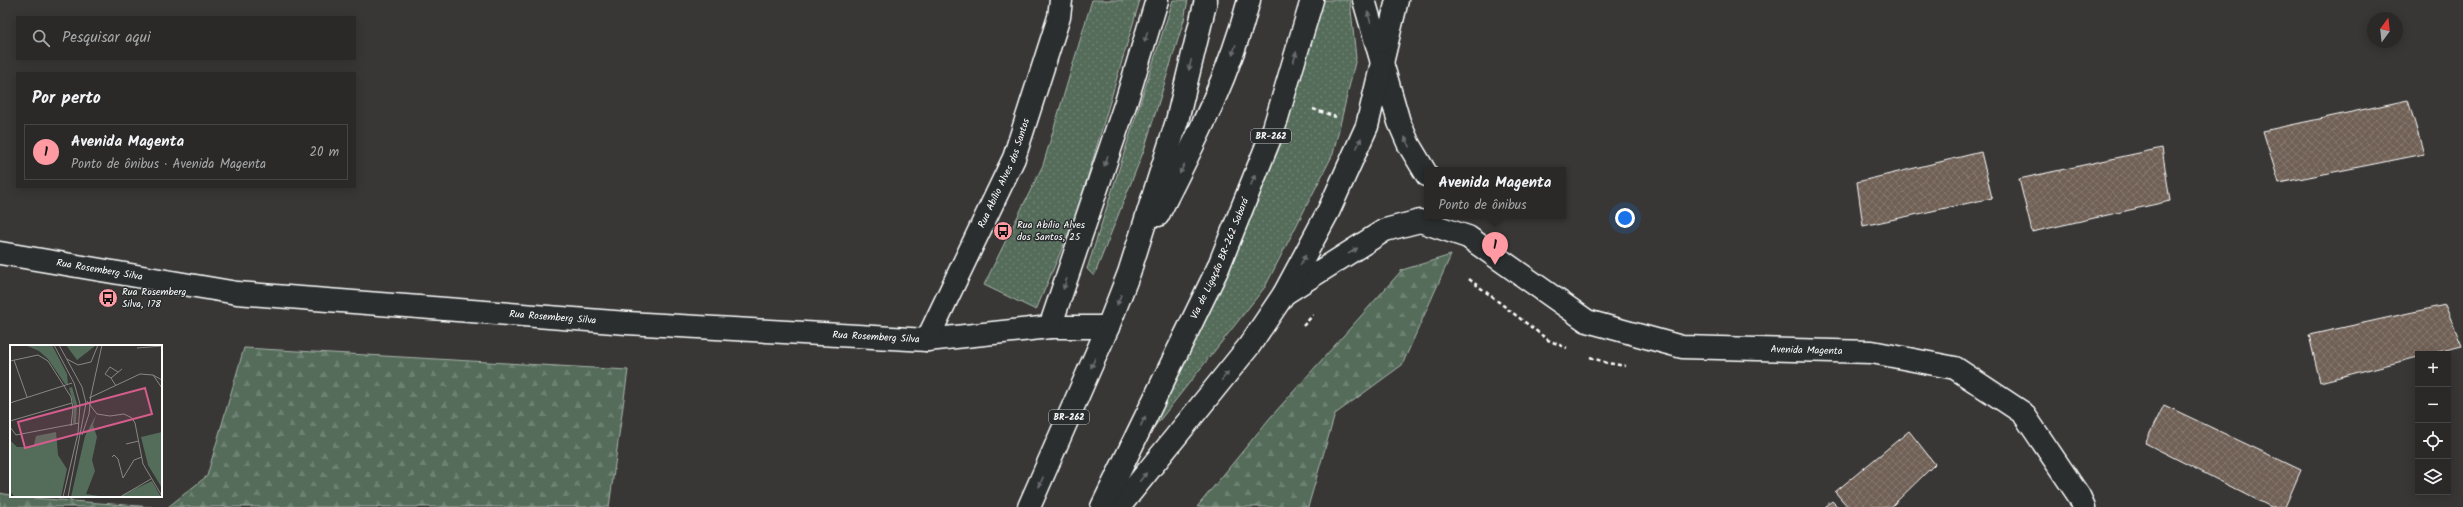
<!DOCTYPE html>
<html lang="pt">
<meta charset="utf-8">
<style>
:root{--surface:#2a2928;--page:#363534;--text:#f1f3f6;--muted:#a5a6a8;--line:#464545;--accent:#ff9aa2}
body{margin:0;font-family:Kalam,sans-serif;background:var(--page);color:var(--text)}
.controls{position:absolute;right:12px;bottom:12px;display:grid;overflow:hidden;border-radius:0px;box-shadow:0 2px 10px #0003}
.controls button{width:36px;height:36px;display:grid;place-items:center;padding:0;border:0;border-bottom:1px solid var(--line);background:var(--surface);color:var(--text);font:20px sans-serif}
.compass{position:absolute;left:2367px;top:12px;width:36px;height:36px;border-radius:50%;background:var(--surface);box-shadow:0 2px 10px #0003;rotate:15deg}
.you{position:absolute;left:1625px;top:218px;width:14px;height:14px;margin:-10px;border:3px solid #fff;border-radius:50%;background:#1a73e8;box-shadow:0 0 0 6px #1a73e833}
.badge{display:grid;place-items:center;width:26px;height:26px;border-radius:50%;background:var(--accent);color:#111;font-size:13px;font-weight:700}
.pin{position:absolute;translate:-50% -33px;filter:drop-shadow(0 1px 2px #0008)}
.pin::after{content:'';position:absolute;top:21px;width:14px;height:12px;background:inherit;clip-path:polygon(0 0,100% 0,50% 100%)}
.popup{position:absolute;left:1424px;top:167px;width:142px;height:52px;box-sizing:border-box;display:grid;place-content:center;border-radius:0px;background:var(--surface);filter:drop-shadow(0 1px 3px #0005);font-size:13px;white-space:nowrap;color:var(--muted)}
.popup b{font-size:15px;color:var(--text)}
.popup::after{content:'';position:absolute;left:50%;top:100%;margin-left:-8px;border:8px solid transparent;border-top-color:var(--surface)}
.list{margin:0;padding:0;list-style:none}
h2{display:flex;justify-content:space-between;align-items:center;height:52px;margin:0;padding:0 16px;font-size:17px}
h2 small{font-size:13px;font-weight:400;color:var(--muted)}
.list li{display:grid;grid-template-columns:26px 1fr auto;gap:12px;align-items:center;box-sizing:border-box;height:56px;margin:0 8px 8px;padding:0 8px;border:1px solid var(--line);border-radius:0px}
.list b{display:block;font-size:15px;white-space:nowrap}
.list p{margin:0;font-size:13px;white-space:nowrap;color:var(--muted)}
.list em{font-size:13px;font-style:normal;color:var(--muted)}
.icon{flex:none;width:22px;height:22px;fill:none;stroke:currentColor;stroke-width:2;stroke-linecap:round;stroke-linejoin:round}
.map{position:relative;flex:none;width:2463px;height:507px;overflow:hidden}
.search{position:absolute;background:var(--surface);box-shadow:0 2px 10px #0003;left:16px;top:16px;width:340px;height:44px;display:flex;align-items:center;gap:10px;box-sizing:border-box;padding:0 14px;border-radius:0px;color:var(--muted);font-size:15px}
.panel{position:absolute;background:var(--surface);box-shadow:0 2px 10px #0003;left:16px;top:72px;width:340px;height:116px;border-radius:0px}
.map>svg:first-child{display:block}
.grass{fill:url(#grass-dots);stroke:#aab6ac}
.forest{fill:url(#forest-firs);stroke:#aab6ac}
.building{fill:url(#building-cross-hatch);stroke:#fff}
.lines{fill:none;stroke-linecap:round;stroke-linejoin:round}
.street-casing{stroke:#fff;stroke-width:25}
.secondary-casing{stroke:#fff;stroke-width:25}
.highway-casing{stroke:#fff;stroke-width:25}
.path{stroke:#fff;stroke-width:2.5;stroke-dasharray:4 3;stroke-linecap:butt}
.street{stroke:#2a2d2e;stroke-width:22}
.secondary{stroke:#2a2d2e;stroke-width:22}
.highway{stroke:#2a2d2e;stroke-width:22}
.oneway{fill:#6a6c6d}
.labels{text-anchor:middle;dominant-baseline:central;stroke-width:3;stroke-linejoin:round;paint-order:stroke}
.shield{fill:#2a2d2e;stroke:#bfc0c0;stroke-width:1}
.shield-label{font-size:9px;font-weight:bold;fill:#fff}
.street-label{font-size:10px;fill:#fff;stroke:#2a2d2e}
.poi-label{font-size:10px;fill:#fff;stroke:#2a2d2e;text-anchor:start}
.inset-road{fill:none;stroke:#888786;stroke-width:1}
.view{fill:#d45d8c;fill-opacity:0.15;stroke:#d45d8c;stroke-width:2}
.inset-edge{fill:none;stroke:#fff;stroke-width:2}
</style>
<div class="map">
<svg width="2463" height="507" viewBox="0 0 2463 507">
<defs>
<pattern id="grass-dots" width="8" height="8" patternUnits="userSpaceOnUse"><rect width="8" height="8" fill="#546c5a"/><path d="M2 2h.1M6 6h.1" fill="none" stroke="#6e8273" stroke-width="1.8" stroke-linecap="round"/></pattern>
<pattern id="forest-firs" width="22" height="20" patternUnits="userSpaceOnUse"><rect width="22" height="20" fill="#546c5a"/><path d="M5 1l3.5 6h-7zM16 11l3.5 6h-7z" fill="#6e8273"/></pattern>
<pattern id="building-cross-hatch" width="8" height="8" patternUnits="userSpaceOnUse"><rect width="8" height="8" fill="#6f6055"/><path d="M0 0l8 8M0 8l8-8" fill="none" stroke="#85786e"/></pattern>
</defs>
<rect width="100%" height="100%" fill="#383736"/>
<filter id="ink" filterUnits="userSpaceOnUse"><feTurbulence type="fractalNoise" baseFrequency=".025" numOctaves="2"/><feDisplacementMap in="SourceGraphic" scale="8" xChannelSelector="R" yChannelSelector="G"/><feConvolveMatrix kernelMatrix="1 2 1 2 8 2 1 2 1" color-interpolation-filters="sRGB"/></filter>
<g filter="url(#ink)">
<!-- grass -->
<path class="grass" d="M1092,0H1140L1077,213L1036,310L984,285L1043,165Z
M1173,0H1188L1184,20L1144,150L1094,276L1087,269Z
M1320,0H1350L1356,58L1333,154L1265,287L1148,435Z"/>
<!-- forest -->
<path class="forest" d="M1451,255L1402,365L1335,414L1308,507H1197L1269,419L1402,270Z
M244,348L628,370L609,507H168L207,476Z
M0,493L19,497L152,507H0Z"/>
<!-- building -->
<path class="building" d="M2408,100L2424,154L2279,183L2263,131Z
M2162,148L2170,201L2032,232L2019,179Z
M1981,152L1992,198L1863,226L1857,182Z
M2445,305L2462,346L2429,354H2418V357L2320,382L2309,335Z
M2164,405L2301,470L2285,507H2271L2145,443Z
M1909,431L1935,464L1891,507H1848L1835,492Z
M1832,501L1838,507H1825Z"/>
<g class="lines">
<defs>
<g id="street">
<path d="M1382,63L1397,0"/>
<path id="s1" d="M0,253L237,293L627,323L927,340L1050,327H1108"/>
<path d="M1050,327L1127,99L1157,0"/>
<path id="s2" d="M927,340L1014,158L1059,17L1061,0"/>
</g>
<g id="secondary">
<path d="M1364,0L1399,122L1409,145L1427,175"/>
<path id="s3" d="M1284,294L1385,230L1420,221L1468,237L1587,321L1682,347L1872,352L1955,368L2023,413L2079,496L2084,507"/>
<path d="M1119,507L1249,346L1284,294L1329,210L1367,126L1382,63"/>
</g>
<g id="highway">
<path d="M1158,215C1194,144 1229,77 1249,0"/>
<path d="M1029,507L1108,327L1129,273L1177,121L1206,0"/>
<path id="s4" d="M1102,507L1218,268L1274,128L1312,0"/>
</g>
</defs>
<!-- street casing -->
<use href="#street" class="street-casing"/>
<!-- secondary casing -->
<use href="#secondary" class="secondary-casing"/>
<!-- highway casing -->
<use href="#highway" class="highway-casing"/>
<!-- path -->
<path class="path" d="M1313,109L1336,117
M1469,279L1548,340L1567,348
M1303,326L1313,315
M1590,357L1607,363L1626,366"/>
<!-- street -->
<use href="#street" class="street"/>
<!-- secondary -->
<use href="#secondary" class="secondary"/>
<!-- highway -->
<use href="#highway" class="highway"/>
</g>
<!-- one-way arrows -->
<defs><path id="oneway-solid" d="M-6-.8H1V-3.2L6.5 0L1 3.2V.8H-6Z"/></defs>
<g class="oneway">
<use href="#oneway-solid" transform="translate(1369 17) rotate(-106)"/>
<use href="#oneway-solid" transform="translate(1146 37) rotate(107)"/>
<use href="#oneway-solid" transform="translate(1234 50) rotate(108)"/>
<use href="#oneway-solid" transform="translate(1295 57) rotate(-74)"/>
<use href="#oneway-solid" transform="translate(1190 65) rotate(103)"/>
<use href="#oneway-solid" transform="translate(1407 142) rotate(-114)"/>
<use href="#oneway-solid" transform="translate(1359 143) rotate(-66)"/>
<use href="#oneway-solid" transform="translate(1106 161) rotate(109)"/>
<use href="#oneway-solid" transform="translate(1182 169) rotate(117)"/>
<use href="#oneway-solid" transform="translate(1253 180) rotate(-68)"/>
<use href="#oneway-solid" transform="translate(1353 251) rotate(-32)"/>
<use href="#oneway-solid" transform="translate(1303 260) rotate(-62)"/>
<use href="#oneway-solid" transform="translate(1065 284) rotate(109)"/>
<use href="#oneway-solid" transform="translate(1119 300) rotate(111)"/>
<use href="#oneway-solid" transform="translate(1093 363) rotate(113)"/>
<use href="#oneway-solid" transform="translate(1225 376) rotate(-51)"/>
<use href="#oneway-solid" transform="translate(1143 421) rotate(-64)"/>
<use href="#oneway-solid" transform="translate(1143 477) rotate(-51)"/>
<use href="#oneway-solid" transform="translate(1041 482) rotate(113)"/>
</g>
</g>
<!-- icons -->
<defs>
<symbol id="bus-disc" viewBox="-11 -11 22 22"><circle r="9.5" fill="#ff9aa2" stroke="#2a2d2e"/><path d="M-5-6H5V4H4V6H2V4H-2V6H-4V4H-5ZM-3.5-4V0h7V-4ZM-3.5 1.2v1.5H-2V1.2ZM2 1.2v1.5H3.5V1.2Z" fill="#111"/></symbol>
</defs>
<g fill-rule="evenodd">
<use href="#bus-disc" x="992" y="220" width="22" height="22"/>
<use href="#bus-disc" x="97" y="287" width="22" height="22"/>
</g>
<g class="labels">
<!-- shield labels -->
<g class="shield">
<rect x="1251" y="129" width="40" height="14" rx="3"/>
<rect x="1049" y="410" width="40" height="14" rx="3"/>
</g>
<g class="shield-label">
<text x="1271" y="136">BR-262</text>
<text x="1069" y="417">BR-262</text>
</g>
<!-- street labels -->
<g class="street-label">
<text stroke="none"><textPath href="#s2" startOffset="184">Rua Abílio Alves dos Santos</textPath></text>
<text stroke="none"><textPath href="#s4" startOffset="275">Via de Ligação BR-262 Sabará</textPath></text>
<text stroke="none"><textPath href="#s1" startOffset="101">Rua Rosemberg Silva</textPath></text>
<text stroke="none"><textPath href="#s1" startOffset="557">Rua Rosemberg Silva</textPath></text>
<text stroke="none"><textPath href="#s1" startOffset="881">Rua Rosemberg Silva</textPath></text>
<text stroke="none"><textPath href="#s3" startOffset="575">Avenida Magenta</textPath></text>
</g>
<!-- poi labels -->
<g class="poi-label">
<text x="1017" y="225">Rua Abílio Alves<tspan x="1017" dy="12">dos Santos, 25</tspan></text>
<text x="122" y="292">Rua Rosemberg<tspan x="122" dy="12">Silva, 178</tspan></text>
</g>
</g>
<!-- overview -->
<g transform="translate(10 345)">
<rect width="152" height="152" fill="#383736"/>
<path d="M62,42L67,59L66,78H63L64,61L59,43Z" fill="#546c5a"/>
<path d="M15,0H42L57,29L58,39H55L38,14L29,6ZM86,70L83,80L87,92L82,115L85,126L76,149L95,152H61L75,91ZM46,87L48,110L57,124L51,152H5L0,147V95L7,102H16L24,100L26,91ZM142,136L151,152H112L114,149Z" fill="#546c5a"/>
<path d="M56,0H84L85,1L67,15ZM152,87V143L138,120L131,92Z" fill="#546c5a"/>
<path class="inset-road" d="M44,0L64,38L70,59L68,88L53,152M49,0L72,42L76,58L58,152M127,3L152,1M57,14L68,20L81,17L88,0M4,15L17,52M0,16L28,10L38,16L61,52L63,63L61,81M143,30L152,43M101,33L95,29L100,22L108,27M106,41L101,33L112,24M79,53L130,29L143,30L152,35M77,56L87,69L100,71L114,69L122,73L125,78L133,119L152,151M0,58L62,38M0,76L62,58M0,82L6,90L69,78M72,90L79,69L81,50L92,0M116,99L129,96M102,112L104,110L108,114L113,133L124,115L132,112M110,152L141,134"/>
<path class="view" d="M135,43L142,69L15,103L8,77Z"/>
<rect width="152" height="152" class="inset-edge"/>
</g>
</svg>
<div class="controls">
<button>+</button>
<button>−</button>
<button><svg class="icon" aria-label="locate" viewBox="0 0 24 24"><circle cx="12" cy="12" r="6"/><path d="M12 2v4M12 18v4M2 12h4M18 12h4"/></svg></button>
<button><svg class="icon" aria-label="layers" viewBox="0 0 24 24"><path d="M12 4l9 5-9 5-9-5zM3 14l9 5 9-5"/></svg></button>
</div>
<svg class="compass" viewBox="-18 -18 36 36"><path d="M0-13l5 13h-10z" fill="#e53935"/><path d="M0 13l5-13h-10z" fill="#a5a6a8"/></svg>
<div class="you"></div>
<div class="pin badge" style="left:1495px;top:265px">1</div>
<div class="popup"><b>Avenida Magenta</b>Ponto de ônibus</div>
<div class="search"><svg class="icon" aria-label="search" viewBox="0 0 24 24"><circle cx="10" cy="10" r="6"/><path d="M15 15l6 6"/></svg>Pesquisar aqui</div>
<section class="panel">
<h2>Por perto<small></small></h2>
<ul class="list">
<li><span class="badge">1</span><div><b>Avenida Magenta</b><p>Ponto de ônibus · Avenida Magenta</p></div><em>20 m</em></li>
</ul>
</section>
</div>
